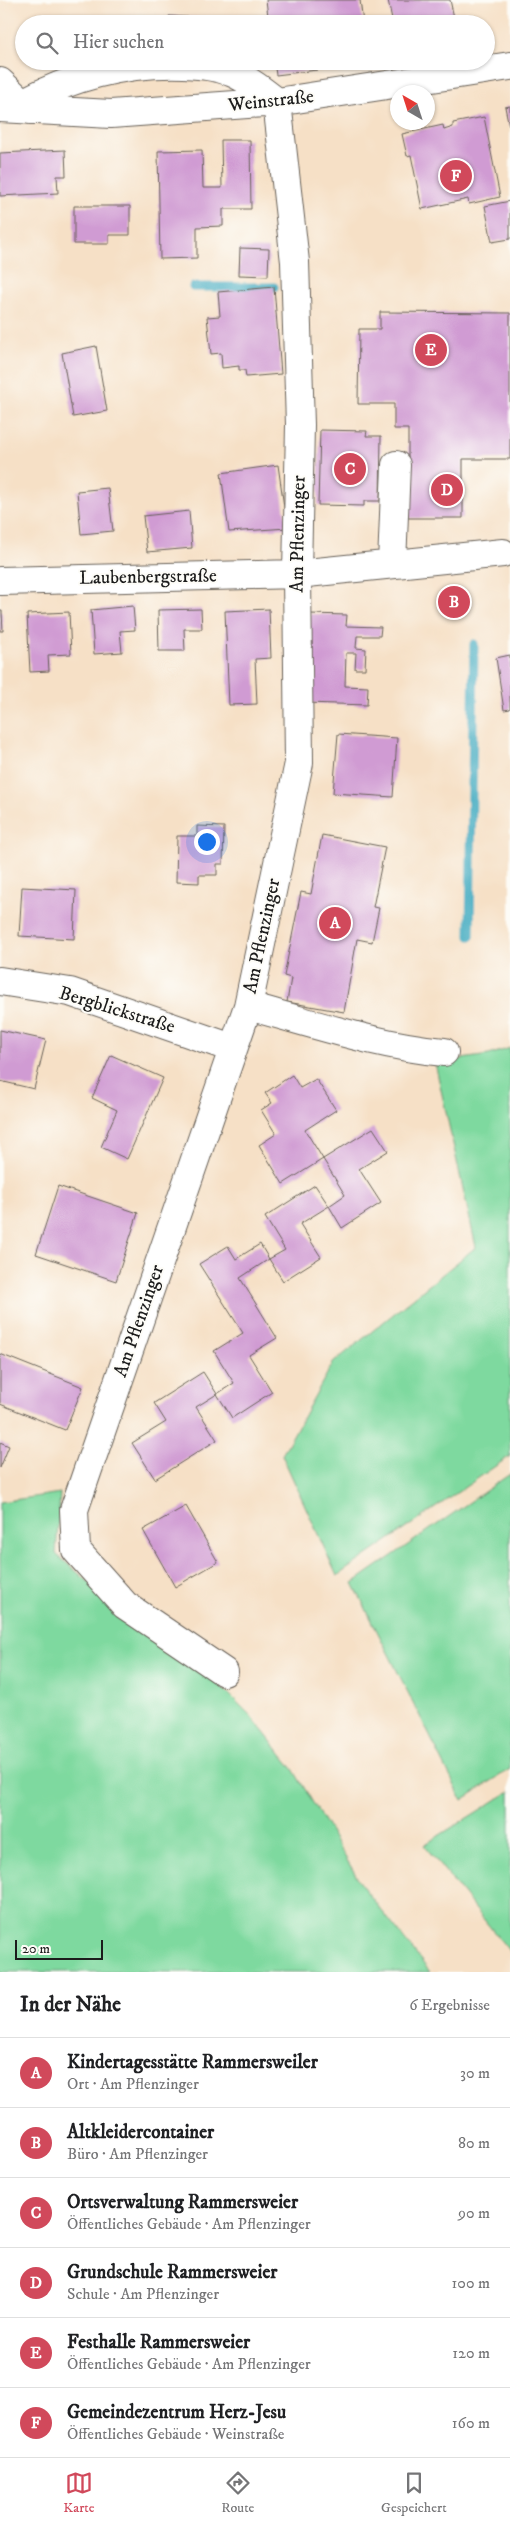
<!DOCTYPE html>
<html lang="de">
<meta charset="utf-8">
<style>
:root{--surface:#fff;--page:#f2f2f2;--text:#202124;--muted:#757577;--line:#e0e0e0;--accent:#d1495b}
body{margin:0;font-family:"IM FELL DW Pica",serif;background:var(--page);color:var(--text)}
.compass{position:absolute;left:390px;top:85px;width:45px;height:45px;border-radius:50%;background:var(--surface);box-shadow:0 1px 4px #0004;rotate:321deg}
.scale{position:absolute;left:15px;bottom:12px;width:88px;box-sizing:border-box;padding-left:5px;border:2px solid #1c1c1c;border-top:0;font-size:14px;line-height:18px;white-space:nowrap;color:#1c1c1c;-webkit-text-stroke:4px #fdfcf7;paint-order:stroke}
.you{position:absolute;left:206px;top:841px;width:18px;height:18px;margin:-12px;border:4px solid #fff;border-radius:50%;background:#1a73e8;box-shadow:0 0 0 8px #1a73e833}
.badge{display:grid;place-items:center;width:32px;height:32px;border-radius:50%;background:var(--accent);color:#fff;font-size:16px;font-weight:700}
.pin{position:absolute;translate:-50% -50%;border:2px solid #fff;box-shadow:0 1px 5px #0006}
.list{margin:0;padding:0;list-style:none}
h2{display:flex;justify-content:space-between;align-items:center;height:65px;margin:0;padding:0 20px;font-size:21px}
h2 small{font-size:16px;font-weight:400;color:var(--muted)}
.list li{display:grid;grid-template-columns:32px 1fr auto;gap:15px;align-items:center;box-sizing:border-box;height:70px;padding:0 20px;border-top:1px solid var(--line)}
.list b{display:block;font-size:19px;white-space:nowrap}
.list p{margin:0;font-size:16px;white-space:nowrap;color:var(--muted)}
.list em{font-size:16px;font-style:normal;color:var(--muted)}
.icon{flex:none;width:28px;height:28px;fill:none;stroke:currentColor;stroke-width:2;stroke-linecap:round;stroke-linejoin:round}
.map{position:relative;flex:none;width:510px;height:1972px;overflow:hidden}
.search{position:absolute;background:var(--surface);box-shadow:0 1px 4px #0004;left:15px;right:15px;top:15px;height:55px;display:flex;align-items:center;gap:12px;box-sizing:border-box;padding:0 18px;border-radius:28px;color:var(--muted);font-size:19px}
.sheet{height:485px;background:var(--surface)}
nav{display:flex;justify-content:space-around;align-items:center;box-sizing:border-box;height:70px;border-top:1px solid var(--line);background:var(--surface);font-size:14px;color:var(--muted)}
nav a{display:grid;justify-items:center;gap:2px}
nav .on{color:var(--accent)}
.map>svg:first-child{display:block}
.green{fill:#7ed99f;stroke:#4d7a5e}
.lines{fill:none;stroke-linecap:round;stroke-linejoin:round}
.stream{stroke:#42abc1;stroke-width:9}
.building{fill:#d09bd3}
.minor-casing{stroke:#686158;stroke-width:30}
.minor{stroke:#fff;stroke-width:28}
.labels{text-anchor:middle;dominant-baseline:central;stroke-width:4;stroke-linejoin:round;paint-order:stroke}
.street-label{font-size:19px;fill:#1c1c1c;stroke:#fdfcf7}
</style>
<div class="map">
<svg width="510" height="1972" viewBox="0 0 510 1972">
<rect width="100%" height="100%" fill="#fdfcf7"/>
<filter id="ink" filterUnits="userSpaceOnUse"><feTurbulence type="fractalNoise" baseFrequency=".02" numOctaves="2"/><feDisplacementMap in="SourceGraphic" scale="10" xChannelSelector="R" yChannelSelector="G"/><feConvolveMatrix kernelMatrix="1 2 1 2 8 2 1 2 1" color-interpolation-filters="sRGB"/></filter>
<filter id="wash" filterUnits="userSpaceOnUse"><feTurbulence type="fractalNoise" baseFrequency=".0096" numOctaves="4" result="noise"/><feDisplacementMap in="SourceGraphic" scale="20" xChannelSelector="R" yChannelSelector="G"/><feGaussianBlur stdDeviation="1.12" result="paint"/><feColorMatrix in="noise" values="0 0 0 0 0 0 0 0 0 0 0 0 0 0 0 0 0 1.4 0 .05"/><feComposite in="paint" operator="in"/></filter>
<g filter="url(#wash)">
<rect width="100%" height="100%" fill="#f6e0c6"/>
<!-- green -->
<path class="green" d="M510,1048V1456L337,1576L282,1455L333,1363L476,1247L435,1063L489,1055Z
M510,1474V1769L462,1800L353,1583Z
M60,1493L56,1554L164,1646L219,1684L250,1715L293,1769L363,1887L430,1972H0V1502Z
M510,1791V1952L424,1845Z"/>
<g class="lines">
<!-- stream -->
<path class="stream" d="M193,287H274
M470,936L474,644"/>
</g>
<g id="blocks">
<!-- building -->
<path class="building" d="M266,0H360L363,23L269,24Z
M388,0H450L455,22L393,24Z
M169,16L257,21V24H169Z
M33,21L68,22V24H32Z
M105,21L141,22V24H105Z
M274,61H316L317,70L276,75Z
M510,106V126H509L505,107Z
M484,117L500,197L469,204L468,199L422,209L411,155L407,156L402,134L443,125L444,130L453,127V123Z
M221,140H250L251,209H223V226L197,227V258L160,259L158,151L202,150L203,188H222Z
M65,150L66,176H57L58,193L0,196V153Z
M510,201V239L492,242L485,206Z
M74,206H130V235H109V244H74Z
M240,248L269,249L268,276L239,275Z
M274,287L281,374L246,377L245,370H239V366L222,368L221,353L211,354L207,317L220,316L218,292Z
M380,312L510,313V459H463V518H408V429H394V404H358L359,329H380Z
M96,346L107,411L73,417L62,353Z
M320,430L367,431L366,436H381L380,501H364V506L318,505Z
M278,465L287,528L229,532L221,473Z
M108,488L113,531L81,534L77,491Z
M189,511L192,548L147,552L143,516Z
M451,600H458V606L449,605Z
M133,606L135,630L120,631L122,652L94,654L91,610Z
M201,609L202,629H184L185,651H159L158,610Z
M269,609L271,658L255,659L257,704L229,705L225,611Z
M0,611H2L3,631H0Z
M69,612L71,654L48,655L49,671L30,672L27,614Z
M310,614L347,615L346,626L381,627L380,636H357L356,648L366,649L365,669H355L356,653H346L345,686L368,687L367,705L306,703Z
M510,655V709L504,710L496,658Z
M338,734L397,738L393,797L333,793Z
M197,826L224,827L223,864H217V875H199V883L176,882L177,836H197Z
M322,835L385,847L373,907L379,908L372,942L357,939L344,1012L287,1002L291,978L284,976L301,892L311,894Z
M22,887L76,890L74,939L19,936Z
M0,1030L46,1040L34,1089L0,1081Z
M111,1055L163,1078L127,1159L101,1147L117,1110L92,1098Z
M292,1075L300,1088L316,1079L336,1110L305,1130L323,1159L283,1184L259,1145L276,1134L261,1110L272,1103L265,1093Z
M373,1128L388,1151L359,1169L381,1203L342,1228L329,1206L300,1224L321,1257L283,1281L269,1259L285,1250L265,1217L315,1185L329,1206L345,1195L323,1159Z
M58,1186L138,1213L116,1281L36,1254Z
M260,1244L269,1259L240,1278L277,1338L249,1355L272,1392L232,1418L217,1394L234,1383L214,1351L243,1333L199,1264L228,1246L236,1259Z
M0,1354L83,1387L65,1430L0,1404Z
M203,1372L217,1394L196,1407L217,1440L155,1479L132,1443L166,1422L154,1403Z
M0,1442L9,1446L0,1468Z
M186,1506L218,1562L175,1587L143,1530Z"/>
</g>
</g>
<g filter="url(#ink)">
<use href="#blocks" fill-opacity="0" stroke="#686158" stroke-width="1"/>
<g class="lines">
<defs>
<path id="minor" d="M0,82L30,110
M22,103C73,76 126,62 184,64C200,65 217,66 233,73C249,80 263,91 277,102
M0,108L111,114L277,102L510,66
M392,564L396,465
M0,581L297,574L503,553
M0,981L70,992L232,1048
M248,1006C312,1023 378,1046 444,1052
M224,1672L125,1605L76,1550L74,1510L248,1006L299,763L297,574L300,425L295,262L277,102"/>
</defs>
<!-- minor casing -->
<use href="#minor" class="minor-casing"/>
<!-- minor -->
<use href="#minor" class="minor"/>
</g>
</g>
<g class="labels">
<!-- street labels -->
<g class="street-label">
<text transform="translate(271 101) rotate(-6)">Weinstraße</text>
<text transform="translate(298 534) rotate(-89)">Am Pflenzinger</text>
<text transform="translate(148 577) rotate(-1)">Laubenbergstraße</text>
<text transform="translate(262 936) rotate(-78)">Am Pflenzinger</text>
<text transform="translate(117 1010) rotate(17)">Bergblickstraße</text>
<text transform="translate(139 1321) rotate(-71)">Am Pflenzinger</text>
</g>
</g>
</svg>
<svg class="compass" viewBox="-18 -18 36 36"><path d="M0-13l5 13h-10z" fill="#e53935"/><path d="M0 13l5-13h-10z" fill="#757577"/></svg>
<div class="scale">20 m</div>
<div class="you"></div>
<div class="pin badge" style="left:335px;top:923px">A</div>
<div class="pin badge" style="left:454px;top:602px">B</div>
<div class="pin badge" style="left:350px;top:469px">C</div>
<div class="pin badge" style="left:447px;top:490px">D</div>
<div class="pin badge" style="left:431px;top:350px">E</div>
<div class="pin badge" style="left:456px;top:176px">F</div>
<div class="search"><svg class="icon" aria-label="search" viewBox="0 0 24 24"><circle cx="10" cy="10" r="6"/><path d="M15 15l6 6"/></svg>Hier suchen</div>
</div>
<section class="sheet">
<h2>In der Nähe<small>6 Ergebnisse</small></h2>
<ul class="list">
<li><span class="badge">A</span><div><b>Kindertagesstätte Rammersweiler</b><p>Ort · Am Pflenzinger</p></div><em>30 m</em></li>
<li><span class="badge">B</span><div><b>Altkleidercontainer</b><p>Büro · Am Pflenzinger</p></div><em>80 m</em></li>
<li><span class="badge">C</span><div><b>Ortsverwaltung Rammersweier</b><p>Öffentliches Gebäude · Am Pflenzinger</p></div><em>90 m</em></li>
<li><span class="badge">D</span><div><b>Grundschule Rammersweier</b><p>Schule · Am Pflenzinger</p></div><em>100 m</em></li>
<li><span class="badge">E</span><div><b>Festhalle Rammersweier</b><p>Öffentliches Gebäude · Am Pflenzinger</p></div><em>120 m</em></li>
<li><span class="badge">F</span><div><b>Gemeindezentrum Herz-Jesu</b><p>Öffentliches Gebäude · Weinstraße</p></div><em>160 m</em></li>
</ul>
</section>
<nav>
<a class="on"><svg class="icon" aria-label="map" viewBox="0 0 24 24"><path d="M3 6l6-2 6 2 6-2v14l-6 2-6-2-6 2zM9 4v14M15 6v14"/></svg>Karte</a>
<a><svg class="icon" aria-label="directions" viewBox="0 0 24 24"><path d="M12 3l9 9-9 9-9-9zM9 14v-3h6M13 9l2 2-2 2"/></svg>Route</a>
<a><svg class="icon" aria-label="saved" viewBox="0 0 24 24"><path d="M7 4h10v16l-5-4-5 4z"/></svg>Gespeichert</a>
</nav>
